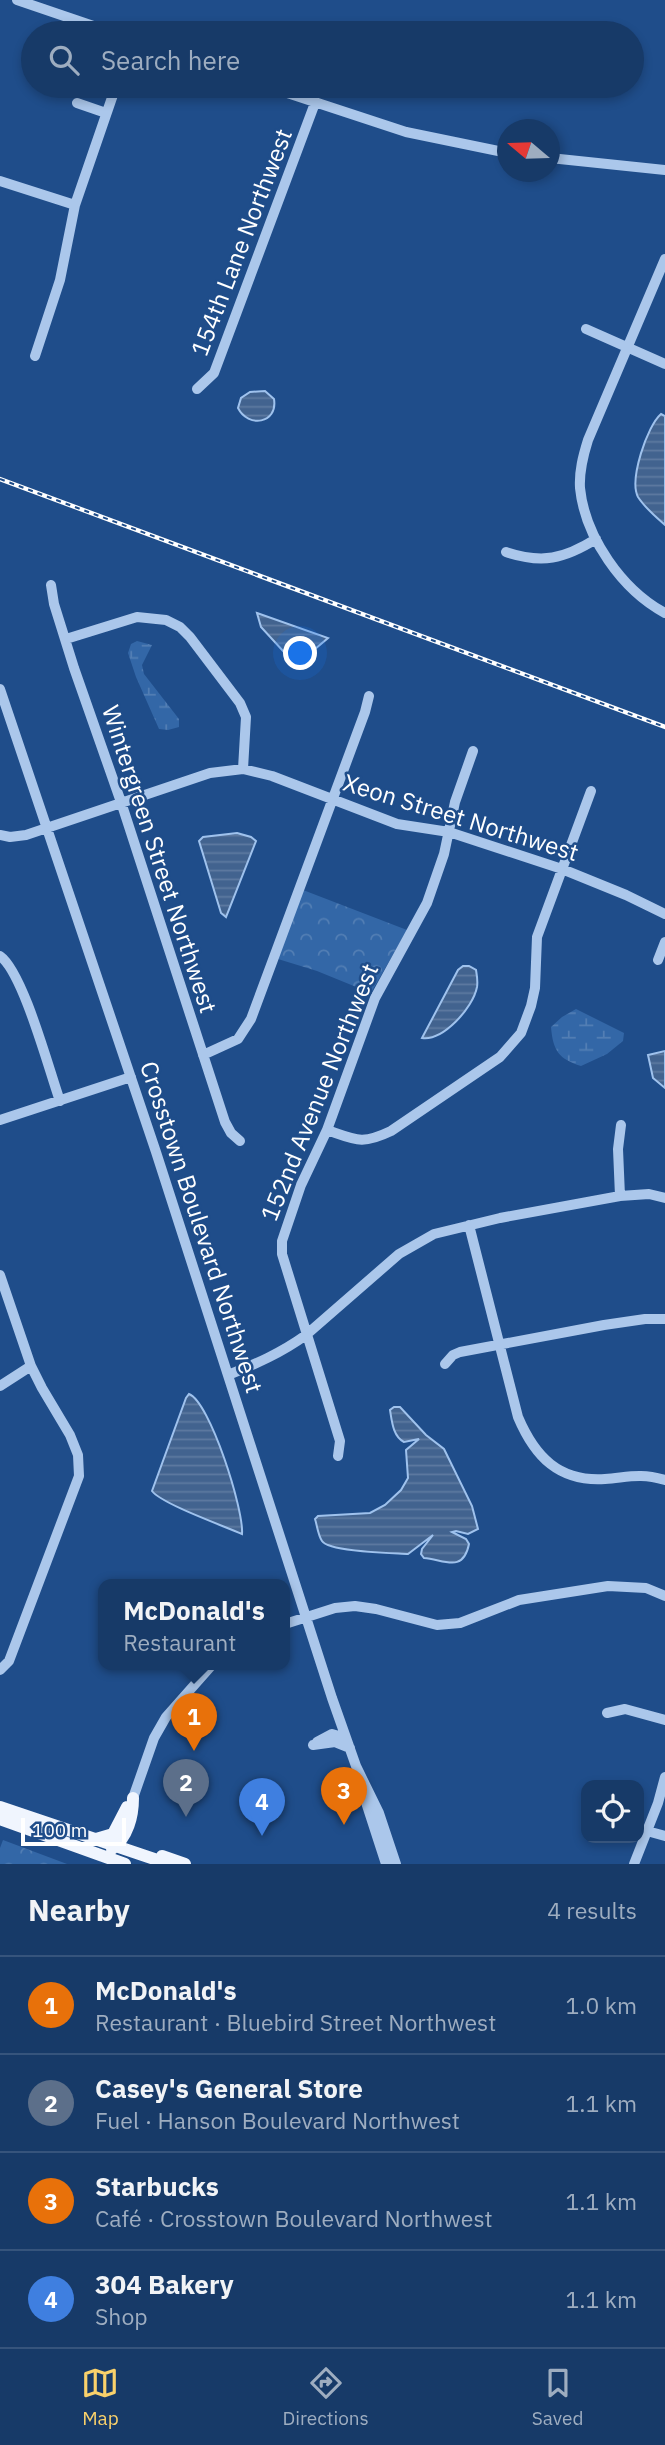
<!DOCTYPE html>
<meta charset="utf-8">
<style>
:root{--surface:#173a68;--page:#20416e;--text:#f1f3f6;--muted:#9eadc0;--line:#36547c;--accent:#f9d16b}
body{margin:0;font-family:"IBM Plex Sans",sans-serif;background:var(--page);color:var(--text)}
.controls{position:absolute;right:21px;bottom:21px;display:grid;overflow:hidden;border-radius:14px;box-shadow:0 4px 10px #0003}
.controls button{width:63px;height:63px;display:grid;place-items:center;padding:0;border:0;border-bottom:2px solid var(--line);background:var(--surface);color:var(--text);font:35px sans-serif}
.compass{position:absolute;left:497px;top:119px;width:63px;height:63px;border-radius:50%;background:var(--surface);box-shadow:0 4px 10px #0003;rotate:289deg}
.scale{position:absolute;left:21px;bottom:18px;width:105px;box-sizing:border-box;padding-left:7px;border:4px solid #fff;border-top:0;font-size:19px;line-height:24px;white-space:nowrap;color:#fff;-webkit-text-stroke:5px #1f4d8a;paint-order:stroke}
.you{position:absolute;left:301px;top:654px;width:24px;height:24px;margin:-18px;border:5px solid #fff;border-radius:50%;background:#1a73e8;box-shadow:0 0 0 10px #1a73e833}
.badge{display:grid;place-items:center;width:46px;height:46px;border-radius:50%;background:var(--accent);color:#fff;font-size:23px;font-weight:700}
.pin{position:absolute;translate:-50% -58px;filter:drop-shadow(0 2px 4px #0008)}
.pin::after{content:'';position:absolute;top:37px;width:24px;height:21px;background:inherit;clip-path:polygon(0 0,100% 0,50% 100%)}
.popup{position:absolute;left:98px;top:1579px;width:192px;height:91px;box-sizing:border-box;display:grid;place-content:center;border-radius:14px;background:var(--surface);filter:drop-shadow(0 2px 5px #0005);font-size:23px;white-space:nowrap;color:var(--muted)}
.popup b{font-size:26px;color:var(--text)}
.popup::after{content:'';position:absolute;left:50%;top:100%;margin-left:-14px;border:14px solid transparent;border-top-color:var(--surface)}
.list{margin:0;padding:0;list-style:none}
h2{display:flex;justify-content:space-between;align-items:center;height:91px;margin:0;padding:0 28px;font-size:30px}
h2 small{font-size:23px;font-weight:400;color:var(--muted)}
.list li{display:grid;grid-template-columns:46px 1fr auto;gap:21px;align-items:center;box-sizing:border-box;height:98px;padding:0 28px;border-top:2px solid var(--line)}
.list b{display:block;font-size:26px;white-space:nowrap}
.list p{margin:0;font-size:23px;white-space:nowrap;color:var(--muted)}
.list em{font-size:23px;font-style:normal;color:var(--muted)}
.icon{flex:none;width:38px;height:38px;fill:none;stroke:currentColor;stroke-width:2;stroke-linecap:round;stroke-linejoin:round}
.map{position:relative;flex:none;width:665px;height:1864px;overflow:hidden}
.search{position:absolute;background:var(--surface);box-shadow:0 4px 10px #0003;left:21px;right:21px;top:21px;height:77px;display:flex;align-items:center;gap:18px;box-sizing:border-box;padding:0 24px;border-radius:38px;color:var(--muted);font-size:26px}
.sheet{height:483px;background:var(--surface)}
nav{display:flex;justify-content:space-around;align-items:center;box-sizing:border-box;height:98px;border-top:2px solid var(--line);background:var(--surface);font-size:19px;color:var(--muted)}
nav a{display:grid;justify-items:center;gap:4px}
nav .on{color:var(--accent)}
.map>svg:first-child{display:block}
.wetland{fill:url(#wetland-marsh)}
.park{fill:url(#park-crowns)}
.water{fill:url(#water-rules);stroke:#9fc2ed;stroke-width:2}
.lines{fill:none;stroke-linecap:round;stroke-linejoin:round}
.minor{stroke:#abc7eb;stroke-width:10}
.major{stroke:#f0f5fe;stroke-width:12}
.rail-casing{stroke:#fff;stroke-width:4.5}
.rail{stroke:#1f4d8a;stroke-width:2;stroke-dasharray:5;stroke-linecap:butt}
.labels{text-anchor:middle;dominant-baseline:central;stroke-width:5;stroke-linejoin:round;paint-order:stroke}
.street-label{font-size:24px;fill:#fff;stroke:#1f4d8a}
</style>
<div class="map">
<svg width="665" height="1864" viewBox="0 0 665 1864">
<defs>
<pattern id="wetland-marsh" width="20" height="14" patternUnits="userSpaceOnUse" patternTransform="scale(1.75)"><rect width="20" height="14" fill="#3367a7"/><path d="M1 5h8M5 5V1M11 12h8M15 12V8" fill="none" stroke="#527eb4"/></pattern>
<pattern id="park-crowns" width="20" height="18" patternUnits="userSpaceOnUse" patternTransform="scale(1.75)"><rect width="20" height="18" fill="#3367a7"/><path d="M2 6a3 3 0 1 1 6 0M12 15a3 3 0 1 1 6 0" fill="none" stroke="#527eb4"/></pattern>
<pattern id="water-rules" width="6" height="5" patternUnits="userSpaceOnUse" patternTransform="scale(1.75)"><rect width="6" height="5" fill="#42638f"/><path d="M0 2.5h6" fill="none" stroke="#5e7aa0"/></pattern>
</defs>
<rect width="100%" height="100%" fill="#1f4d8a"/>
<!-- wetland -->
<path class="wetland" d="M137,641L152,645L142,665L144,674L179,719V727L168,730L159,729L136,677L128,653L131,644Z
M576,1009L624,1033L623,1041L607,1054L581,1066C559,1059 553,1051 551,1027L562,1017Z"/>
<!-- park -->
<path class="park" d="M303,890L407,930L371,993L317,971L278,959Z
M3,1840L67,1864H0V1848Z"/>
<!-- water -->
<path class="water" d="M265,391L274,399C278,424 248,428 238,408L241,398L250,392Z
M661,414L665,416V525C656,517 645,508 638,497C629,480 647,426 661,414Z
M257,613L328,638L308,655L294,663L261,627Z
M237,833L251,837L256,841L226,917L221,913L199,841L203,837Z
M463,966H469L476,970C477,976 478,981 477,987C473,1008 443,1041 422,1038L458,970Z
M665,1051V1088L653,1078L648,1055Z
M189,1394C210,1402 244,1510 242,1534C224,1526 162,1504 152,1491L186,1398Z
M394,1407H400L426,1435L444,1449L472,1506L478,1529L468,1534L456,1531L452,1532L466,1539L469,1544C463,1574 443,1559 424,1558L421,1554L422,1549L433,1535L408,1554C393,1553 329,1552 322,1541C318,1535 317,1525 315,1519L318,1516L370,1513L385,1505L401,1490L408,1478L406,1450L419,1439L404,1442C393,1436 392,1422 390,1410Z"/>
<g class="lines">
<!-- minor -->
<path class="minor" d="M17,0L114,33
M266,86L406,132L508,153
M77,103L106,113
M550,158L665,170
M0,181L75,205
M665,259L588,440C583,456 579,471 580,488C585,537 622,590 665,613
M586,329L665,364
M35,356L60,280L75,205L116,86
M197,389L214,373L315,103
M506,552C542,564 564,559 596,539
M51,585L54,604L74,668L121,802L225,1122L231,1133L240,1141
M66,639L137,617L166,620L180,627L190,637L240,703L246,717L243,769
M0,689L156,1152L332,1698L356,1766L379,1813L396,1864
M0,835L10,837L26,835L210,773L243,769L272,776L397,824L449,832L562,869L626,895L665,914
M0,956C23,972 49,1070 60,1101
M658,960L665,942
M203,1055L238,1039L251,1019L365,712L369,696
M0,1120L131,1077
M327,1130C356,1140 362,1145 391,1131L500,1057L521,1033L531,1006L535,988L537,937L591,791
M620,1196L618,1149L621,1125
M469,1225L518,1417C535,1457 559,1482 605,1479C630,1477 640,1473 665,1480
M0,1275L31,1366L42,1388L70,1435L78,1455L79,1476L9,1661L0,1670
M445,1364L453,1355L460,1352L604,1325L645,1319H665
M228,1375C256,1364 281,1353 306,1335L399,1254L434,1234L500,1218L620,1196L649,1194L665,1198
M0,1386L31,1366
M338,1456L340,1441L282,1254V1241L301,1185L327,1130L375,998L427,903L444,854L455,802L473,751
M285,1624L335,1608L355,1606L376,1609L437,1625L460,1623L519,1600L608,1586L646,1588L665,1596
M607,1713L625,1709L665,1720
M317,1742L332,1734L346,1738
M313,1745L335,1742L350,1748
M361,1787L386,1864
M133,1798L154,1738L166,1717L212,1665
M647,1831L665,1836
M634,1864L658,1803L665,1777"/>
<!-- major -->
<path class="major" d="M0,1807L169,1864
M0,1819L125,1864
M96,1839L113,1834L127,1807
M112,1849C128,1837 133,1816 133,1798
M162,1856L185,1864"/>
<defs>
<path id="rail" d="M0,479L665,727"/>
</defs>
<!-- rail casing -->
<use href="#rail" class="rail-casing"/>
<!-- rail -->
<use href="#rail" class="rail"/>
</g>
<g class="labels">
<!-- street labels -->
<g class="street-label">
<text transform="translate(241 242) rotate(-69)">154th Lane Northwest</text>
<text transform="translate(461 817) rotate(17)">Xeon Street Northwest</text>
<text transform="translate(160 859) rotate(72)">Wintergreen Street Northwest</text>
<text transform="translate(319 1092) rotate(-68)">152nd Avenue Northwest</text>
<text transform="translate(202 1227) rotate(72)">Crosstown Boulevard Northwest</text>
</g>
</g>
</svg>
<div class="controls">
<button><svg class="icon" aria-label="locate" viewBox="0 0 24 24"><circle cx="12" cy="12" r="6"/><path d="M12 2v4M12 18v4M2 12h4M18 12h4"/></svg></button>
</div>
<svg class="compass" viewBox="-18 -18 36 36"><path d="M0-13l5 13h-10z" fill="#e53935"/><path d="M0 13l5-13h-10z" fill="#9eadc0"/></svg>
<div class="scale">100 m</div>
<div class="you"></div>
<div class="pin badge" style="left:194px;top:1751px;background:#e8710a">1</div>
<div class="popup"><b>McDonald's</b>Restaurant</div>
<div class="pin badge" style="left:186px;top:1817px;background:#5c6f8a">2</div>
<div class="pin badge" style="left:344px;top:1825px;background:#e8710a">3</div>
<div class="pin badge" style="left:262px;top:1836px;background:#3f7fe0">4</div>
<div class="search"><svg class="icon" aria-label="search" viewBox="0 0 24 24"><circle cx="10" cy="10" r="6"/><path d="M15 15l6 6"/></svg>Search here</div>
</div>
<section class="sheet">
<h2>Nearby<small>4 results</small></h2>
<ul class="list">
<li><span class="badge" style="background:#e8710a">1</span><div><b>McDonald's</b><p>Restaurant · Bluebird Street Northwest</p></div><em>1.0 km</em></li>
<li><span class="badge" style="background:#5c6f8a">2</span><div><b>Casey's General Store</b><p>Fuel · Hanson Boulevard Northwest</p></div><em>1.1 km</em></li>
<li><span class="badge" style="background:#e8710a">3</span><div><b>Starbucks</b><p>Café · Crosstown Boulevard Northwest</p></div><em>1.1 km</em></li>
<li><span class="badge" style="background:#3f7fe0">4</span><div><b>304 Bakery</b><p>Shop</p></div><em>1.1 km</em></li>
</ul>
</section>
<nav>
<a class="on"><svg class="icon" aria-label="map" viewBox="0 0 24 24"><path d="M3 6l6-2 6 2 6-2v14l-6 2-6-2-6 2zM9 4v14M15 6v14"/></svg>Map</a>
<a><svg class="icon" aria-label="directions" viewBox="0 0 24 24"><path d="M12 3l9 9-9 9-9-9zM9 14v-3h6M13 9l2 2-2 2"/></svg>Directions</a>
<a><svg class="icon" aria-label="saved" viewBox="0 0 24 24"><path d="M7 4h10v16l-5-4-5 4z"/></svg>Saved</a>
</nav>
